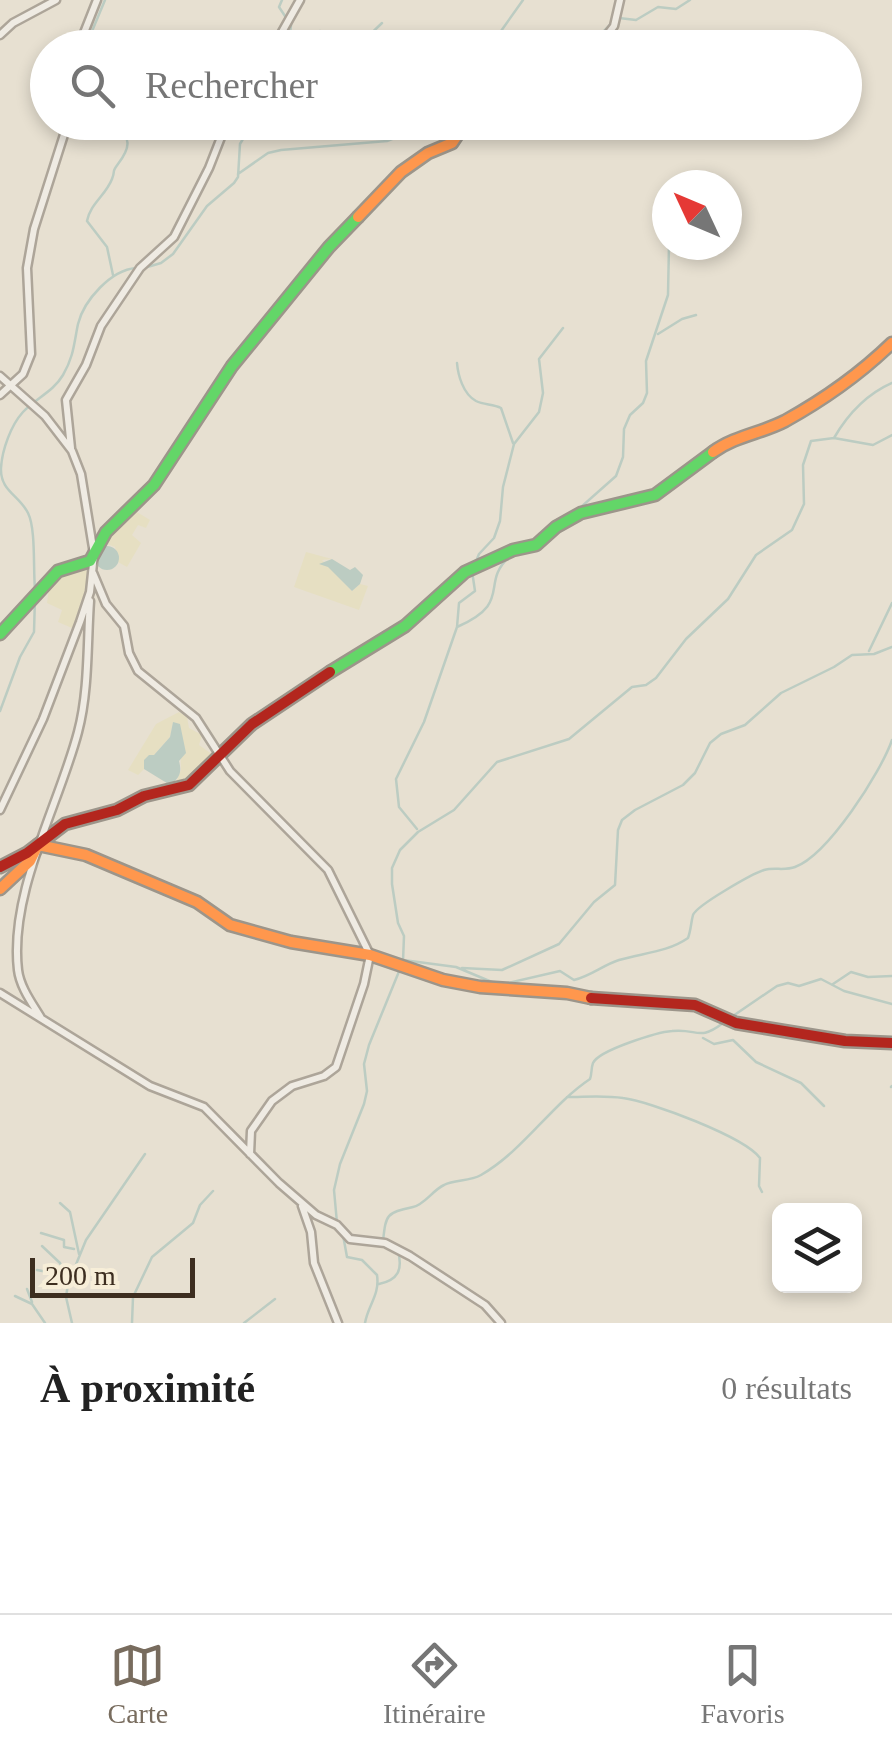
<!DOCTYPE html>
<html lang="fr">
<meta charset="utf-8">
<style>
:root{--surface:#fff;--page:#f2f2f2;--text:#222;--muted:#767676;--line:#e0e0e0;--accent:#786c5e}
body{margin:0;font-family:Georgia,serif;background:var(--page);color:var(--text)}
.controls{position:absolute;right:30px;bottom:30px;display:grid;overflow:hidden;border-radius:15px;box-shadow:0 5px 15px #0003}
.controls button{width:90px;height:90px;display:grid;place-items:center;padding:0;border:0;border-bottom:2px solid var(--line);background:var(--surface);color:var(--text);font:50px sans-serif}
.compass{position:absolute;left:652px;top:170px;width:90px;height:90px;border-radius:50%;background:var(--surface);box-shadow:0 5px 15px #0003;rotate:314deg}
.scale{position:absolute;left:30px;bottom:25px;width:165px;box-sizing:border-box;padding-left:10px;border:5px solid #3d2e20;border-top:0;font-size:28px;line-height:35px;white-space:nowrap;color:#3d2e20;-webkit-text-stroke:8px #f7eed8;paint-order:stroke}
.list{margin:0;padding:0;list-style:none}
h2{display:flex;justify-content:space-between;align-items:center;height:130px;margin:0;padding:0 40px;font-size:42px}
h2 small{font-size:32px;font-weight:400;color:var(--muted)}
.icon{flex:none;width:55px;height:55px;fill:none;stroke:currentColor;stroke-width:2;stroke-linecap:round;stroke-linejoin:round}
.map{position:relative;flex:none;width:892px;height:1323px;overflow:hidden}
.search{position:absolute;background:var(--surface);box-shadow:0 5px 15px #0003;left:30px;right:30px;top:30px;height:110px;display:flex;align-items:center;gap:25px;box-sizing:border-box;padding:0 35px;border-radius:55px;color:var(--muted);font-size:38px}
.sheet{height:290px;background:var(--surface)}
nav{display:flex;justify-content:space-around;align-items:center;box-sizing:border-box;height:140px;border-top:2px solid var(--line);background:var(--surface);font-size:28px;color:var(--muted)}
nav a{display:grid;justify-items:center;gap:5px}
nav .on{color:var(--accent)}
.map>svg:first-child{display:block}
.farmland{fill:#e6dfc2}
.water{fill:#bcccc2}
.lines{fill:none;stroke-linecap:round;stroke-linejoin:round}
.stream{stroke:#bcccc2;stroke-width:2.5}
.street-casing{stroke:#ada599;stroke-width:11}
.fast-casing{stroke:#9c958a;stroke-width:15}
.slow-casing{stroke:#9c958a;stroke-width:15}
.jam-casing{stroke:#9c958a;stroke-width:15}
.street{stroke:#efebe3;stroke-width:6}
.fast{stroke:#63d668;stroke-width:10}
.slow{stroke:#ff974d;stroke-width:10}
.jam{stroke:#b3261e;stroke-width:10}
</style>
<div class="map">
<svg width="892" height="1323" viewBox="0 0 892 1323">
<rect width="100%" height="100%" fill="#e7e0d1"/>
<!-- farmland -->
<path class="farmland" d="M132,509L150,520L146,528L138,525L132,535L141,543L127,567L118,562L115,547L107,544L105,539Z
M306,552L332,559L322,560L352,591L360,584L368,586L359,610L294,587Z
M76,567L91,572L85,600L72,628L58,622L62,610L47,603L49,588L62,571Z
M179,712L187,717L189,728L202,735L199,745L216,757L187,783L177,780L181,770L180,734L173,722L170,737L154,755L145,760L144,769L138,775L128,770L156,724Z"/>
<!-- water -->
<path class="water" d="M95 558a12 12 0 1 1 24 0a12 12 0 1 1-24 0Z
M332,559L350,570L355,567L363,575L360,584L352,591L328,567L319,564Z
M173,722L180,724L186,753L179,761C182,772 180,778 170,785L144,769V760L149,755H154L170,737Z"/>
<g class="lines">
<!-- stream -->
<path class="stream" d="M282,0L279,7L291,25L288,48
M619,18L636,20L658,7L676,9L690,0
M320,31L321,48
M85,48L105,0
M356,48L382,23
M489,48L523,0
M587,48L613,22
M238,174L268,153L281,150L387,141L402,135L418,122
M144,268L161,263L173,254L207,206L234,183L238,177L240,144L253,122
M113,275L107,247L87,221C90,204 106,195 112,179C116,169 111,173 118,164C131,147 131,139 116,122
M658,334L682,319L696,315
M457,363C458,375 463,394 476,401C484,405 493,404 501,408L513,443
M834,438C848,414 867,394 892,383
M572,515L616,476L623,457L624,429L630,415L643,403L647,393L646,361L668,295L669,245
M521,552L538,549L552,535
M475,564L479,554L494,538L500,521L503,487L514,444L539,412L543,393L539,359L563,328
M35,589C33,569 36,529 28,513C19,495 0,491 1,468C2,450 11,425 23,412C36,398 53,392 63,375C74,356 74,343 78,324C84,300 111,270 136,268
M457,627L459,603L475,591L472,571
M869,651L892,603
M0,711L20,657L34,632L35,597
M417,829L399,807L396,779L424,722L457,627C514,602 479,584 510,556
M403,960L456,967L499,985L560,971L574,980C591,976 603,965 619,960C643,953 668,952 688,938C691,930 691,922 693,915C697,905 752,874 764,870C774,867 785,871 795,867C828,855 881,772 892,740
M403,961L404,936L398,923L392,884V868L400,850L418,832L454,810L497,762L569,739L632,687L646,685L656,678L686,639L728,599L756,555L792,530L804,504L803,465L811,441L834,438L873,445L892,435
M462,968L502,970L559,944L594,902L615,885L618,830L622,820L635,810L683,785L695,773L710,743L721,734L745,725L781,693L834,667L852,655L874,654L892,647
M833,984L851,972L868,977L892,976
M730,1018L777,986L788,983L799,986L821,979L844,991L892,1004
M703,1038L714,1044L733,1040L756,1062L801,1083L824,1106
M891,1087L892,1086
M567,1097C585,1097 604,1095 623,1098C649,1101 745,1137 760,1158L759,1186L762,1192
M60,1203L70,1212L79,1254
M337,1223L334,1190L340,1164L364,1104L367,1091L364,1064L369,1045L400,969
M41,1233L64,1240V1247L74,1249
M343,1235L347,1257L362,1260L377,1275C380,1295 368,1305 365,1323
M383,1241C386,1214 386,1213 413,1207C424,1205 433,1190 444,1185C455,1179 469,1182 481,1175C523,1151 551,1105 590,1079C592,1074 591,1068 593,1063C599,1050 658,1032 672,1031C698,1028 698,1042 723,1023
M42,1246L60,1263L68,1282
M37,1270L63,1275
M379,1284C398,1280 403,1270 398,1251
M27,1289L32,1302
M15,1296L32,1304L45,1323
M72,1323L66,1297L68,1284L86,1240L145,1154
M132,1323L133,1297L152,1257L193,1223L200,1205L213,1191
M244,1323L275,1299"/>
<defs>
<path id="street" d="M0,35L13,23L56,0
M78,48L97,0
M273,48L300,0
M597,48L614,26L620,0
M0,376L45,416L72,451L81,474L94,554L90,592L80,622L43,719L0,810
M0,395L23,374L31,354L27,268L34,229L68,122
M71,448L66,400L86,365L101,326L140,268L174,237L209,168L227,122
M93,573L106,604L124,626L129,653L138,671L196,718L230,771L328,870L370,955L364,984L336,1067L324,1076L292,1086L272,1101L251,1131L250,1154
M0,993L150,1086L204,1107L279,1183L316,1215L337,1225L350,1239L385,1243L410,1256L485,1305L501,1323
M41,1018C32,1003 20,987 18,970C9,892 59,805 78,732C89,691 87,643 90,601
M302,1206L311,1232L314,1263L338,1323"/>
<path id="fast" d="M0,634L58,571L90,561L106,532L154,485L232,366L329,247L358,217
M330,672L405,626L465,572L513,550L536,545L556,527L581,513L655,495L713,452"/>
<path id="slow" d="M358,217L401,172L428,153L452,143L466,122
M713,452C735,436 762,433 785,421C823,400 861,373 892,343
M0,889L30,861L38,845L86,855L197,902L230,925L291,942L370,955L443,980L480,987L567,993L591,998"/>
<path id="jam" d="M0,867L27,853L65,824L117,810L144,796L189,785L252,724L330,672
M591,998L695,1005L736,1023L845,1041L892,1043"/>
</defs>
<!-- street casing -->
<use href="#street" class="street-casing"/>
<!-- fast casing -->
<use href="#fast" class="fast-casing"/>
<!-- slow casing -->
<use href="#slow" class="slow-casing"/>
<!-- jam casing -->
<use href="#jam" class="jam-casing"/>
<!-- street -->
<use href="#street" class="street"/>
<!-- fast -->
<use href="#fast" class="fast"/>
<!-- slow -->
<use href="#slow" class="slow"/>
<!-- jam -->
<use href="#jam" class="jam"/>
</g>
</svg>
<div class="controls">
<button><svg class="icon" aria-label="layers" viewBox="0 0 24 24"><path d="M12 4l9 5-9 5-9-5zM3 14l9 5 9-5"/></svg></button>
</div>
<svg class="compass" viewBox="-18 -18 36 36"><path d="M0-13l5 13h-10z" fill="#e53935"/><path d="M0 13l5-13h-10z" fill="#767676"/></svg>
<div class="scale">200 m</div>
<div class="search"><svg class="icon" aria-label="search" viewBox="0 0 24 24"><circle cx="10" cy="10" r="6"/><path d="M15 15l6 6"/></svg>Rechercher</div>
</div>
<section class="sheet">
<h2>À proximité<small>0 résultats</small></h2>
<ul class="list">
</ul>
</section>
<nav>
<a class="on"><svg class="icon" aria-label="map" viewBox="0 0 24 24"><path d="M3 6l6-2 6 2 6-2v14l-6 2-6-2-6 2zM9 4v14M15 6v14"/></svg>Carte</a>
<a><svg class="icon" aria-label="directions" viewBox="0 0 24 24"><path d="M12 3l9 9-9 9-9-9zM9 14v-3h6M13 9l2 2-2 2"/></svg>Itinéraire</a>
<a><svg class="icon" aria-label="saved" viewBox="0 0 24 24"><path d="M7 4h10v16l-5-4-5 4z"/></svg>Favoris</a>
</nav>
